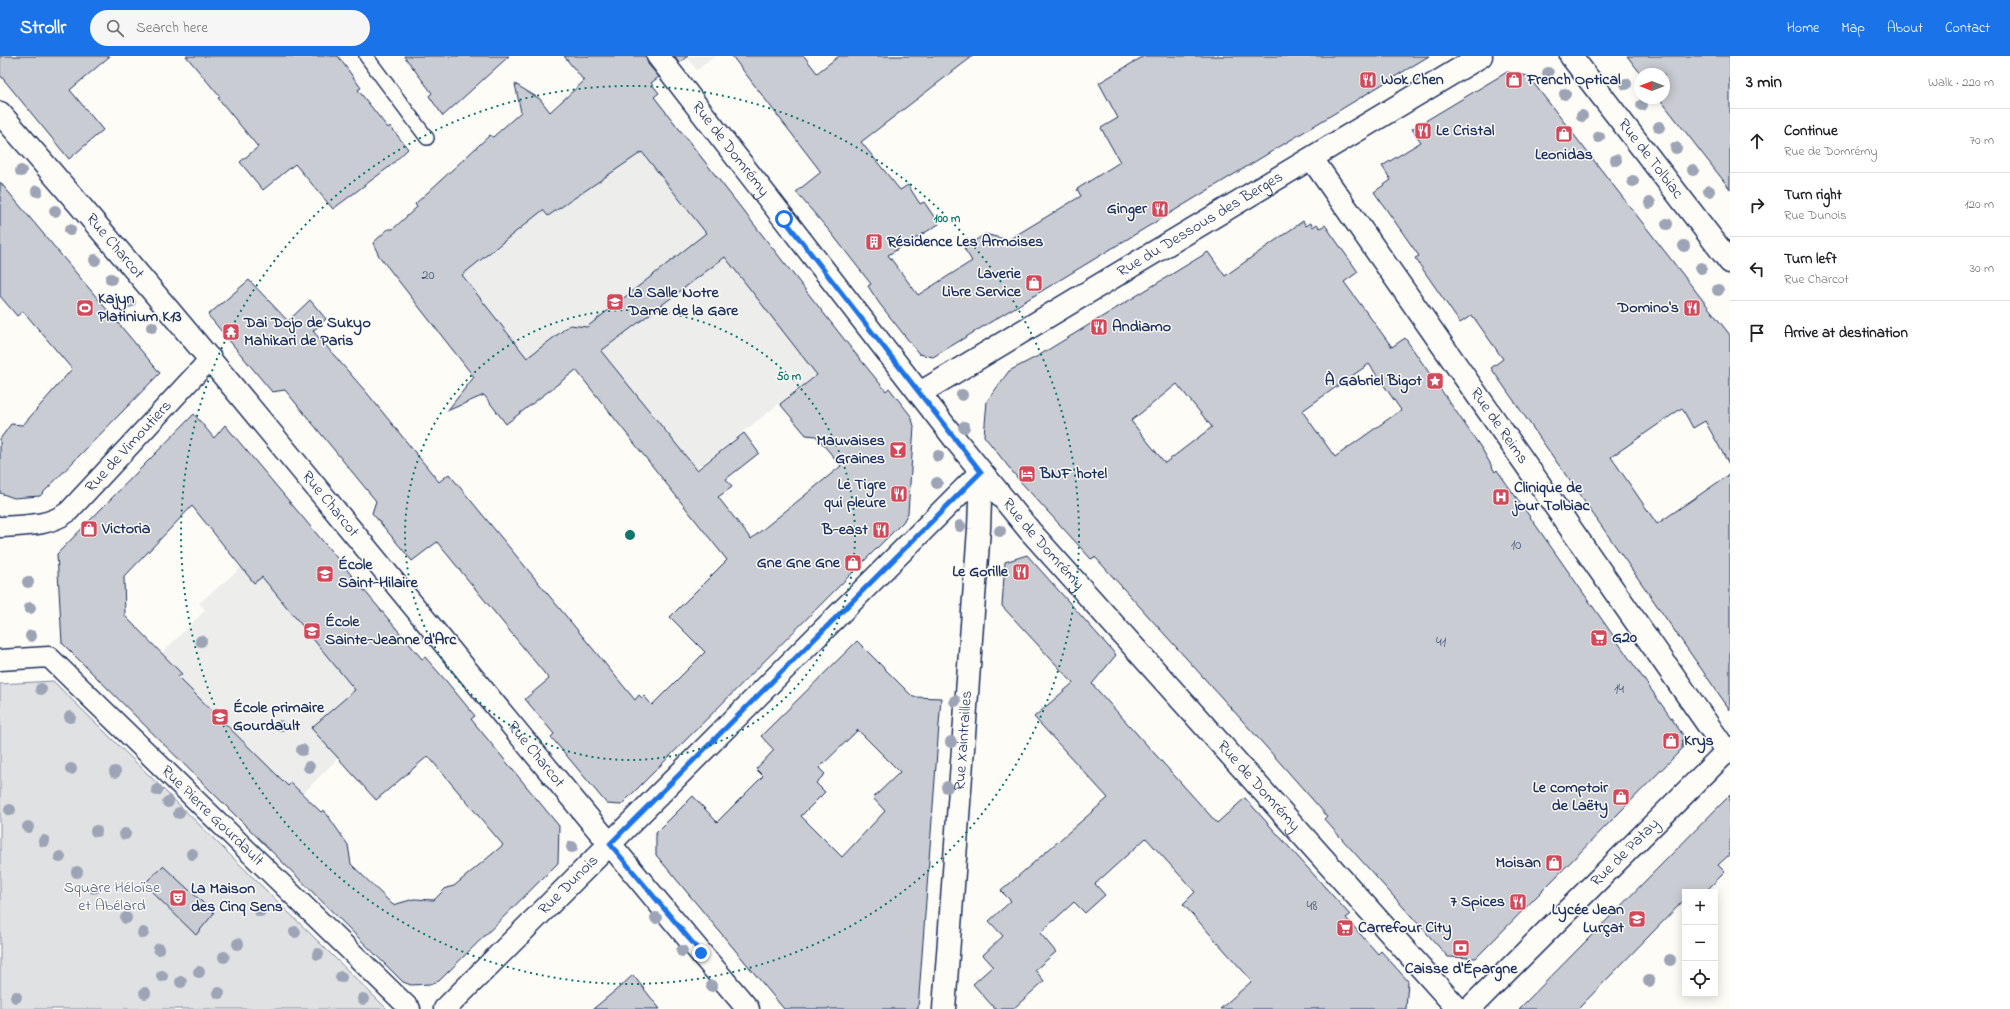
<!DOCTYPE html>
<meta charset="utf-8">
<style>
:root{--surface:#fff;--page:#f6f6f6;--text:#202124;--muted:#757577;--line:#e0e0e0;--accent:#1a73e8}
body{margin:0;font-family:"Indie Flower",sans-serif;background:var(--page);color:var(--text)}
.controls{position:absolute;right:12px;bottom:12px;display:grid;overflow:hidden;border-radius:0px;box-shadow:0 2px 10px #0003}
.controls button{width:36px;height:36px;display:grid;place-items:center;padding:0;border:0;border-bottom:1px solid var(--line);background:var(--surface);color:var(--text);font:20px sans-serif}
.compass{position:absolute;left:1634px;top:12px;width:36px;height:36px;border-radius:50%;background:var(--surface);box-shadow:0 2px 10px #0003;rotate:270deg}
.stop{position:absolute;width:12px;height:12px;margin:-9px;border:3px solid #1a73e8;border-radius:50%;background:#fff}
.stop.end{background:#1a73e8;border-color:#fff;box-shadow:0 1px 4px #0008}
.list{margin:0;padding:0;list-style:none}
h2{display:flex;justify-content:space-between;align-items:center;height:52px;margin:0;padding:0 16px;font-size:17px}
h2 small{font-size:13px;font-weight:400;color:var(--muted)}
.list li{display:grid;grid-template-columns:26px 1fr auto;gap:12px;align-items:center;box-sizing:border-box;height:64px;padding:0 16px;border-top:1px solid var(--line)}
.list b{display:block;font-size:15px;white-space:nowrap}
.list p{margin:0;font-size:13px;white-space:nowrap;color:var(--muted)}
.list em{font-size:13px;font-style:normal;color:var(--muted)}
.icon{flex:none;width:22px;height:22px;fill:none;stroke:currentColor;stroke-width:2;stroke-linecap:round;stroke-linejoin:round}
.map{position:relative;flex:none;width:1730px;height:953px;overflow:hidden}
header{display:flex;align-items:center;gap:24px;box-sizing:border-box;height:56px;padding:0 20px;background:var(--accent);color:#fff}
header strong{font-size:19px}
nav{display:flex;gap:22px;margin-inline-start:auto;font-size:14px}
.search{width:280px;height:36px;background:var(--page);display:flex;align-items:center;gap:10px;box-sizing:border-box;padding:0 14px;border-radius:22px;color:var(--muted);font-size:15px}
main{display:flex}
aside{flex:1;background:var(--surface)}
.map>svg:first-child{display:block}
.built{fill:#edeeec}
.park{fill:#e0e1e3;stroke:#7e88a0}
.building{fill:#c9ccd3;stroke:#1b2f5e;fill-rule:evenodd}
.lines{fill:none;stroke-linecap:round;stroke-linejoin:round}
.service-casing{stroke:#1b2f5e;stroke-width:16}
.pedestrian-casing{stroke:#1b2f5e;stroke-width:23}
.minor-casing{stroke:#1b2f5e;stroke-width:25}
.tertiary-casing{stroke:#1b2f5e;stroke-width:25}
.secondary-casing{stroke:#1b2f5e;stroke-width:25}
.service{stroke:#fdfcf7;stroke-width:13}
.pedestrian{stroke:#fdfcf7;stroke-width:20}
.minor{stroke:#fdfcf7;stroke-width:22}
.tertiary{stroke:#fdfcf7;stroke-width:22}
.secondary{stroke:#fdfcf7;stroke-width:22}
.tree{fill:#9ca4b5}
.route{stroke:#1a73e8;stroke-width:5}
.ring{fill:none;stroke:#0f766e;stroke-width:2;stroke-dasharray:2 4}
.labels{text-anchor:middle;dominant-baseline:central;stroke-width:3;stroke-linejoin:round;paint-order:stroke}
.number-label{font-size:14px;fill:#46567b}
.poi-label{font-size:16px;font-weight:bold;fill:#1b2f5e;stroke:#fdfcf7;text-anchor:start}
.street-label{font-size:16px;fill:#1b2f5e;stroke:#fdfcf7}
.park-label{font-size:16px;fill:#4c5c7f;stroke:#fdfcf7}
.centre{fill:#0f766e;stroke:#fdfcf7;stroke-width:2}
.ring-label{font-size:12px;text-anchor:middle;font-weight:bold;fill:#0f766e;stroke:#fdfcf7;stroke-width:3;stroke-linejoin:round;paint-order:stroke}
</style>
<header>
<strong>Strollr</strong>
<div class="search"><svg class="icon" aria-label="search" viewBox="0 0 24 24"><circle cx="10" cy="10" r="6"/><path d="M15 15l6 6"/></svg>Search here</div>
<nav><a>Home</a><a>Map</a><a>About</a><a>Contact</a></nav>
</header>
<main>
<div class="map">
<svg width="1730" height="953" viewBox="0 0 1730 953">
<rect width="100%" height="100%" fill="#fdfcf7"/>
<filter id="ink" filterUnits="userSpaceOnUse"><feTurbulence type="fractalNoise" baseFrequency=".025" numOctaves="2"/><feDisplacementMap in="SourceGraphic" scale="8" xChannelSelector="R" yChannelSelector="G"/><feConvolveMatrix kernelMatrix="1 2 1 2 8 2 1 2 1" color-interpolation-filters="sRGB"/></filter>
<g filter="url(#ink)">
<!-- built -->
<path class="built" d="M686,0H715L697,14Z
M655,40L851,292L671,432L576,315L506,368L484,339L468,328L474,321L378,199L407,170L469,186Z
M302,461L410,589L338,702L259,782L117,642L205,554L199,547Z"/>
<!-- park -->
<path class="park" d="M53,625L387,953H0V628Z"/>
<!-- building -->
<path class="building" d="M0,0H110L70,34L103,74L69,103L0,19Z
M186,0H338L361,32L358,34L388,72L390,70L408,93L389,111L333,153L295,108L263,134L240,106L258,91L218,42L220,41Z
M404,0H509L443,60L429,40L432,37Z
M564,0H646L648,8L659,21L651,27L659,37L654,41L851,292L886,335L889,332L911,360L914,370L908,457L903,466L621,749L607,748L551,681L554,678L525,643L549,623L437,486L412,505L372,457L376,445L285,334L272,336L208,259L249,224L288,265L310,244L326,263L313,275L367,337L439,426L449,418L635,644L639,639L642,642L644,640L652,649L705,596L670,561L727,504L576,314L506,368L484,339L447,355L474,321L379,200L373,187L388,173H393L417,151L415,148L490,79L493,81L521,56L515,28L540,43L550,56L584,25ZM642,96L706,177L587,271L570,269L527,302L462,219L543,154L548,160ZM725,201L817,319L780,348L806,379L816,380L841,410L751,483L718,441L732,431L726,423L759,397L744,377L697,414L601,295Z
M674,0H688L679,7Z
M732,0H804L817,17L839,0H973L861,86L900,134L908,129L920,148L924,146L939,168L888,199L918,239L972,205L964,192L985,178L1008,184L1081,140L1077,133L1120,106L1101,72L1118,62L1099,27L1144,0H1429L933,301L919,298L879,247L868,230L871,228L832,178L796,136L821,116Z
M1627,0H1730V133L1659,42H1664V18H1641Z
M1507,16L1528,20L1730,279V410L1705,365L1693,372L1682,352L1611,401L1657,468L1730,418V654L1491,312L1503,303L1472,259L1460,267L1415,202L1419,200L1374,136L1391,124L1382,110L1421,86L1412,73Z
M0,126L160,317L40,440L14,442L0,437V383L11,368L23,369L72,313L23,255L17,260L0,240Z
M1303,165L1306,170L1311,167L1313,171L1317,168L1320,172L1325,169L1358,216L1344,226L1392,291L1405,282L1482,393L1495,416L1497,414L1683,679L1682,693L1476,902L1448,901L1324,763L1327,760L1267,692L1095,501L1091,503L1019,424L984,380L987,345L1009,315L1038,300L1208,196L1225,220ZM1369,308L1401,354L1335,401L1302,355ZM1177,328L1212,371L1165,407L1131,365Z
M194,358L214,382L225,369L422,603L425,601L447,626L475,660L471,663L559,770L558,807L439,925L430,928L411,929L403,926L62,587L57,498ZM192,450L254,527L262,521L355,634L311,672L376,744L428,700L503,789L454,830L446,832L434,844L414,843L393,849L351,808L348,789L324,754L321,756L291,727L288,730L178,621L182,618L125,560L124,521Z
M1027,499L1116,599L1092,628L1217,767L1245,742L1350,859L1346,862L1378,898L1381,895L1408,925L1406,953H1220L1252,925L1183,848L1195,836L1146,782L1095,828L1105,839L1085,857L1074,846L1040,877L1056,896L1035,914L1044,925L1013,953H995L973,928L993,910L983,899L1003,880L989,865L1011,845L1001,835L1108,742L1034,661L1073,627L1002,550L1005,506Z
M857,585L913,641L941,642L918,953H784L656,799V777L693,740L717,766L763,720L756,713L774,694L761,680ZM858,674L900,716L873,742L885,755L842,801L801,760L825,736L816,727L825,718L819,712Z
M1730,739V798L1718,809L1725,816L1705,836H1685V843L1578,953H1519Z
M163,810L214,857L196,879L144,828Z
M633,919L660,953H593L621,930Z"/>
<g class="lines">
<defs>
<path id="service" d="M366,0L427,82"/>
<g id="pedestrian">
<path id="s1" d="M0,471C25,469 47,471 68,456L211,302"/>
<path id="s2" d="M0,604L49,601L410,953"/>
</g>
<g id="minor">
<path id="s3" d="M658,0L958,387L1030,475L1458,953"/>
<path id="s4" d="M0,57C256,350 496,656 748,953"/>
<path id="s5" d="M1312,103L1727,696"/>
<path id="s6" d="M920,337L1481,0"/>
<path id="s7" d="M445,953L981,416"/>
<path id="s8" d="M944,953L979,473L981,416"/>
</g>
<g id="tertiary">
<path id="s9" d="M1469,953L1730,692"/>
</g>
<g id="secondary">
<path id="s10" d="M1571,0L1730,206"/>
</g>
</defs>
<!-- service casing -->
<use href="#service" class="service-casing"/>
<!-- pedestrian casing -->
<use href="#pedestrian" class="pedestrian-casing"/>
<!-- minor casing -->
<use href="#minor" class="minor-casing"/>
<!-- tertiary casing -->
<use href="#tertiary" class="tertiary-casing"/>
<!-- secondary casing -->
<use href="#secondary" class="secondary-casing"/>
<!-- service -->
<use href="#service" class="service"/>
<!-- pedestrian -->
<use href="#pedestrian" class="pedestrian"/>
<!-- minor -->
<use href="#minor" class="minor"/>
<!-- tertiary -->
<use href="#tertiary" class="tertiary"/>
<!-- secondary -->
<use href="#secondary" class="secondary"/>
</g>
<!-- trees -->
<g class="tree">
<circle cx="1548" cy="17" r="6"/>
<circle cx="1626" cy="28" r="6"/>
<circle cx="1565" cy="38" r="6"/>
<circle cx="1642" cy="49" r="6"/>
<circle cx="1582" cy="60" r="6"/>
<circle cx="1659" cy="71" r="6"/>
<circle cx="1599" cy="81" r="6"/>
<circle cx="1676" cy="92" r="6"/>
<circle cx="1616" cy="104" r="6"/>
<circle cx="1693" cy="114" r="6"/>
<circle cx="21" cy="115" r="6"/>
<circle cx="1633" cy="125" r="6"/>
<circle cx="37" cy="135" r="6"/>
<circle cx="1709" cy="135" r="6"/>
<circle cx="1650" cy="147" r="6"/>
<circle cx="55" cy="155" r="6"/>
<circle cx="1667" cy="168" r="6"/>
<circle cx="70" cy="174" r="6"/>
<circle cx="1684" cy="190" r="6"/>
<circle cx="95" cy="204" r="6"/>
<circle cx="1701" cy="212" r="6"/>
<circle cx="111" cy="223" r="6"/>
<circle cx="1718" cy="234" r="6"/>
<circle cx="130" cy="246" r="6"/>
<circle cx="152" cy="271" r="6"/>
<circle cx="962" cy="339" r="6"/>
<circle cx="964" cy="371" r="6"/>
<circle cx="938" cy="400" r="6"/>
<circle cx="937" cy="427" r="6"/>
<circle cx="960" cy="470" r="6"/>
<circle cx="1000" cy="475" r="6"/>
<circle cx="28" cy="526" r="6"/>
<circle cx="30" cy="552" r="6"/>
<circle cx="31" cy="580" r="6"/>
<circle cx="201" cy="585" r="6"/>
<circle cx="41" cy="633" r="6"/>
<circle cx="955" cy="645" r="6"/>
<circle cx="70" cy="661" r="6"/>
<circle cx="280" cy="670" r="6"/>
<circle cx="951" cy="686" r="6"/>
<circle cx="302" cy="694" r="6"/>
<circle cx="309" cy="711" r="6"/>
<circle cx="71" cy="713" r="6"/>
<circle cx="115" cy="716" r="6"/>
<circle cx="947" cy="731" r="6"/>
<circle cx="157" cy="734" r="6"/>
<circle cx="168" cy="746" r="6"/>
<circle cx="10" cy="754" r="6"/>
<circle cx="179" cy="757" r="6"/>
<circle cx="28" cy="771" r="6"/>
<circle cx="96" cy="775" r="6"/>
<circle cx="125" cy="778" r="6"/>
<circle cx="44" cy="785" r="6"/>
<circle cx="572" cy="791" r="6"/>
<circle cx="192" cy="798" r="6"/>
<circle cx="60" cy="801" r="6"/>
<circle cx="77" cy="816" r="6"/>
<circle cx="94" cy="832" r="6"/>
<circle cx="260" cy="855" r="6"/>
<circle cx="126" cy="862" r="6"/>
<circle cx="656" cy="862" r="6"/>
<circle cx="295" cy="876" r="6"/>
<circle cx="143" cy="877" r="6"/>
<circle cx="238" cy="888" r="6"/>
<circle cx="159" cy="893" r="6"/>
<circle cx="682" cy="895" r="6"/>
<circle cx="318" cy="898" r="6"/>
<circle cx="224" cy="901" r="6"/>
<circle cx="1670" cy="904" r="6"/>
<circle cx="199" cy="916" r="6"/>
<circle cx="162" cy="920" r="6"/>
<circle cx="341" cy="921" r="6"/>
<circle cx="1649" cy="925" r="6"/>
<circle cx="181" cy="926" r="6"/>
<circle cx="712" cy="930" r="6"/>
<circle cx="145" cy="937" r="6"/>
<circle cx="219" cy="937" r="6"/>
<circle cx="16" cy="941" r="6"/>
<circle cx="363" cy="943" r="6"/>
</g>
</g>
<g class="lines" filter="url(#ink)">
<!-- route -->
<path class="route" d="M701,897L610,788L981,416L784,163"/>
</g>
<!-- distance rings -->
<g class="ring">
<circle cx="630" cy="479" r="225"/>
<circle cx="630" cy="479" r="449"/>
</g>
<!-- icons -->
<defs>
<symbol id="restaurant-square" viewBox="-11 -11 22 22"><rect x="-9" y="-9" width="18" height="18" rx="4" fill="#d1495b" stroke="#fdfcf7"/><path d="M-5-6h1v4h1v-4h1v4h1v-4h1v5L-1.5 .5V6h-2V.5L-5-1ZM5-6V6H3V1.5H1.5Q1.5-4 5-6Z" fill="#fff"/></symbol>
<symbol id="shop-square" viewBox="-11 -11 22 22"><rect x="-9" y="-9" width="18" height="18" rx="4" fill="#d1495b" stroke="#fdfcf7"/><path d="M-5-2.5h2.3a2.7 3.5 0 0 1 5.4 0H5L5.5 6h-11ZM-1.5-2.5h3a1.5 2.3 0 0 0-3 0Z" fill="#fff"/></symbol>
<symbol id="building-square" viewBox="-11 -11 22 22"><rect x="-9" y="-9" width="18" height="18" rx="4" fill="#d1495b" stroke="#fdfcf7"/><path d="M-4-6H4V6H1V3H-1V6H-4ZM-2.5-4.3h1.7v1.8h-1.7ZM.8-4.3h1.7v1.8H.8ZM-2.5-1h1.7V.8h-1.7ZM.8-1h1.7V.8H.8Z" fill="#fff"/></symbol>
<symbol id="school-square" viewBox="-11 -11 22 22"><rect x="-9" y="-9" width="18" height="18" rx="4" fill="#d1495b" stroke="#fdfcf7"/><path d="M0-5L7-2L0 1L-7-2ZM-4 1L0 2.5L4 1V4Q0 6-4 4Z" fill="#fff"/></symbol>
<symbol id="stadium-square" viewBox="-11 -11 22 22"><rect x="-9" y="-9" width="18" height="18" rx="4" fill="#d1495b" stroke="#fdfcf7"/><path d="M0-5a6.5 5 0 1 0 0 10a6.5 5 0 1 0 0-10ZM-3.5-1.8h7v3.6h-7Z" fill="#fff"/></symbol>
<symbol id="temple-square" viewBox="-11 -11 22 22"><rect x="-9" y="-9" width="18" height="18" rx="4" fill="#d1495b" stroke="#fdfcf7"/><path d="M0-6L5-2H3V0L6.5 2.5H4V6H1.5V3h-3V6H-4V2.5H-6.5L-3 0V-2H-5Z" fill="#fff"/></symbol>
<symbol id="sight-square" viewBox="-11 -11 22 22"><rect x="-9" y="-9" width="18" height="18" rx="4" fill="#d1495b" stroke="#fdfcf7"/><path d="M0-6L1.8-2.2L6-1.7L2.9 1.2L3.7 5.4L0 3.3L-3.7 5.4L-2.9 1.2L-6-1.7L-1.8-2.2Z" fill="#fff"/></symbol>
<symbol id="bar-square" viewBox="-11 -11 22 22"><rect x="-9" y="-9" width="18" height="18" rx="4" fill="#d1495b" stroke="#fdfcf7"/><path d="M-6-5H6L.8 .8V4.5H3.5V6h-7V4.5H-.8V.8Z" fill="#fff"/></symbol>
<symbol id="hotel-square" viewBox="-11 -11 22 22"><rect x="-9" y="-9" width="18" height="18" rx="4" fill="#d1495b" stroke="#fdfcf7"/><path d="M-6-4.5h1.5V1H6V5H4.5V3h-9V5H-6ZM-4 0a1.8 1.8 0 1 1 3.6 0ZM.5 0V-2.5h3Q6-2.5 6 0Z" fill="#fff"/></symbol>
<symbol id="hospital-square" viewBox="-11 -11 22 22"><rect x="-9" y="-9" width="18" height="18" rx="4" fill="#d1495b" stroke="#fdfcf7"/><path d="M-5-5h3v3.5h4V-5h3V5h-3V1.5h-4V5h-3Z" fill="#fff"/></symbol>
<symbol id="supermarket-square" viewBox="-11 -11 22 22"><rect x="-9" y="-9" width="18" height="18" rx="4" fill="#d1495b" stroke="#fdfcf7"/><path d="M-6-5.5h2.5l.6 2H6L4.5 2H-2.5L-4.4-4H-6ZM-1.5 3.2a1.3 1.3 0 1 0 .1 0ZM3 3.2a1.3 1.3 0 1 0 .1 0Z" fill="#fff"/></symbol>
<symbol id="theatre-square" viewBox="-11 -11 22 22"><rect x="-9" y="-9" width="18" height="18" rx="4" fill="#d1495b" stroke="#fdfcf7"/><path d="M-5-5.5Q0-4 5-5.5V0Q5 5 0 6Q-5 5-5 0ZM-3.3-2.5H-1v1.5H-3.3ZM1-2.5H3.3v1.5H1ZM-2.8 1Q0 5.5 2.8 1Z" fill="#fff"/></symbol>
<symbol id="bank-square" viewBox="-11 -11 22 22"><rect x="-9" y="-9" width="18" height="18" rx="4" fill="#d1495b" stroke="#fdfcf7"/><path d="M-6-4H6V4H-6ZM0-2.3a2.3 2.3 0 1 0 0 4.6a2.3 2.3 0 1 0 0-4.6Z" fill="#fff"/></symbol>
</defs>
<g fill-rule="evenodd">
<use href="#restaurant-square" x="1358" y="14" width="20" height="20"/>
<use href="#shop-square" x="1504" y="14" width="20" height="20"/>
<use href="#restaurant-square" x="1413" y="65" width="20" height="20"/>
<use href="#shop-square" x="1554" y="68" width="20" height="20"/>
<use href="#restaurant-square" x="1150" y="143" width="20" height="20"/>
<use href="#building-square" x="864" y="176" width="20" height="20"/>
<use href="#shop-square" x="1024" y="217" width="20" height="20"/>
<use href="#school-square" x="605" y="236" width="20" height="20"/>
<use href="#stadium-square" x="75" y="242" width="20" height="20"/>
<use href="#restaurant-square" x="1682" y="242" width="20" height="20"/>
<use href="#restaurant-square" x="1089" y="261" width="20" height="20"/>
<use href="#temple-square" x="221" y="266" width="20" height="20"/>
<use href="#sight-square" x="1425" y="315" width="20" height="20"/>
<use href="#bar-square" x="888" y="384" width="20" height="20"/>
<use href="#hotel-square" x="1017" y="408" width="20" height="20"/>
<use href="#restaurant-square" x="889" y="428" width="20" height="20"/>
<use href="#hospital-square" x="1491" y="431" width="20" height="20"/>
<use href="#shop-square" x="79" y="463" width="20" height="20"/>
<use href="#restaurant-square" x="871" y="464" width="20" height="20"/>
<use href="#shop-square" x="843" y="497" width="20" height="20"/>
<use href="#restaurant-square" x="1011" y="506" width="20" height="20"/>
<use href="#school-square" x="315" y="508" width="20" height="20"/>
<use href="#school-square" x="302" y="565" width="20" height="20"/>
<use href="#supermarket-square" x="1589" y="572" width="20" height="20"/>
<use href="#school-square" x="210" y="651" width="20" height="20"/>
<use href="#shop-square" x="1661" y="675" width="20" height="20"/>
<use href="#shop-square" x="1611" y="731" width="20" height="20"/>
<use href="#shop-square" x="1544" y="797" width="20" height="20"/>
<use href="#theatre-square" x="168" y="832" width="20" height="20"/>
<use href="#restaurant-square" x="1508" y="836" width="20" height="20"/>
<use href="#school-square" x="1627" y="853" width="20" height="20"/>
<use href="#supermarket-square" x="1335" y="862" width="20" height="20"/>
<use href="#bank-square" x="1451" y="882" width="20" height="20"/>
</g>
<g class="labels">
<!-- number labels -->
<g class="number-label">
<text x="428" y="219">20</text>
<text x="1516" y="489">10</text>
<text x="1441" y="586">41</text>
<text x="1619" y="633">14</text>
<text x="1312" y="850">48</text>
</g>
<!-- poi labels -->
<g class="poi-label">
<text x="1381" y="24">Wok Chen</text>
<text x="1527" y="24">French Optical</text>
<text x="1436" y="75">Le Cristal</text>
<text x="1564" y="99" text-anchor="middle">Leonidas</text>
<text x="1147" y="153" text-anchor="end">Ginger</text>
<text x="887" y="186">Résidence Les Armoises</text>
<text x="1021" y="218" text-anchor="end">Laverie<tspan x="1021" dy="18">Libre Service</tspan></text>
<text x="628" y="237">La Salle Notre<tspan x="628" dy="18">Dame de la Gare</tspan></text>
<text x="98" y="243">Kajyn<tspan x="98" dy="18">Platinium K13</tspan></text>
<text x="1679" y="252" text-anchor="end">Domino's</text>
<text x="244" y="267">Dai Dojo de Sukyo<tspan x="244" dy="18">Mahikari de Paris</tspan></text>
<text x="1112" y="271">Andiamo</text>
<text x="1422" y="325" text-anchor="end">À Gabriel Bigot</text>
<text x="885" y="385" text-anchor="end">Mauvaises<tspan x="885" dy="18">Graines</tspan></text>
<text x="1040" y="418">BNF hotel</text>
<text x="886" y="429" text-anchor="end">Le Tigre<tspan x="886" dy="18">qui pleure</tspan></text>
<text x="1514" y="432">Clinique de<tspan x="1514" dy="18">jour Tolbiac</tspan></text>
<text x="102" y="473">Victoria</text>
<text x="868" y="474" text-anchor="end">B-east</text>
<text x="840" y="507" text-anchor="end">Gne Gne Gne</text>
<text x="338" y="509">École<tspan x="338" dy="18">Saint-Hilaire</tspan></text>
<text x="1008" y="516" text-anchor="end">Le Gorille</text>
<text x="325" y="566">École<tspan x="325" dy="18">Sainte-Jeanne d'Arc</tspan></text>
<text x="1612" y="582">G20</text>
<text x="233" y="652">École primaire<tspan x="233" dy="18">Gourdault</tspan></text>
<text x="1684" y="685">Krys</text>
<text x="1608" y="732" text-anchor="end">Le comptoir<tspan x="1608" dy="18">de Laëty</tspan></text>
<text x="1541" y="807" text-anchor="end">Moisan</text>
<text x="191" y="833">La Maison<tspan x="191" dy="18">des Cinq Sens</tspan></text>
<text x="1505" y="846" text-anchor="end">7 Spices</text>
<text x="1624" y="854" text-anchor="end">Lycée Jean<tspan x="1624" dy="18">Lurçat</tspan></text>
<text x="1358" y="872">Carrefour City</text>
<text x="1461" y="913" text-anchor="middle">Caisse d'Épargne</text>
</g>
<!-- street labels -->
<g class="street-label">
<text stroke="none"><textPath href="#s3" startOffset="118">Rue de Domrémy</textPath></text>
<text stroke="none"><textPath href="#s10" startOffset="130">Rue de Tolbiac</textPath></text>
<text stroke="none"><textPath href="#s6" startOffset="327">Rue du Dessous des Berges</textPath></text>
<text stroke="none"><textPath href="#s4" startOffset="176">Rue Charcot</textPath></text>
<text stroke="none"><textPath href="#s5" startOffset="326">Rue de Reims</textPath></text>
<text stroke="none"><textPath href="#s1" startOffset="160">Rue de Vimoutiers</textPath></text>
<text stroke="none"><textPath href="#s4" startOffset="512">Rue Charcot</textPath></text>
<text stroke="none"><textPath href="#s3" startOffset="622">Rue de Domrémy</textPath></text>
<text stroke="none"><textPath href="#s8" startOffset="269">Rue Xaintrailles</textPath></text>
<text stroke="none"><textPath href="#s4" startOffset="836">Rue Charcot</textPath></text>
<text stroke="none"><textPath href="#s3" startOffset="946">Rue de Domrémy</textPath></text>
<text stroke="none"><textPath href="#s2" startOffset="277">Rue Pierre Gourdault</textPath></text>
<text stroke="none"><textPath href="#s9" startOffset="221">Rue de Patay</textPath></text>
<text stroke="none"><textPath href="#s7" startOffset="175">Rue Dunois</textPath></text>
</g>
<!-- park labels -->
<g class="park-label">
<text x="112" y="832">Square Héloïse<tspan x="112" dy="18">et Abélard</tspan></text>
</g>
</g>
<circle cx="630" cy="479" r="6" class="centre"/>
<g class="ring-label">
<text x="947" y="166">100 m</text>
<text x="789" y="324">50 m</text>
</g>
</svg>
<div class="controls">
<button>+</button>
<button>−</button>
<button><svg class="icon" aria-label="locate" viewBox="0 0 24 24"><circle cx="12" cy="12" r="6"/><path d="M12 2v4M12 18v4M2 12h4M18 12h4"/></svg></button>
</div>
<svg class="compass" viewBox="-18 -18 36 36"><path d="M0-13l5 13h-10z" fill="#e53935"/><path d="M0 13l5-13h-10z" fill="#757577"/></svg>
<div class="stop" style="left:784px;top:163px"></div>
<div class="stop end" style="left:701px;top:897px"></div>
</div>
<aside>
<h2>3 min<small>Walk · 220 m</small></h2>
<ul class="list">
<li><svg class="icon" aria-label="ahead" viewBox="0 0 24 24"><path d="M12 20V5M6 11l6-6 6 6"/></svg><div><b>Continue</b><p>Rue de Domrémy</p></div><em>70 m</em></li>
<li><svg class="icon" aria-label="right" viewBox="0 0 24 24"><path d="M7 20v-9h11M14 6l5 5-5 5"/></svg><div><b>Turn right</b><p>Rue Dunois</p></div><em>120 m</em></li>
<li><svg class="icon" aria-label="left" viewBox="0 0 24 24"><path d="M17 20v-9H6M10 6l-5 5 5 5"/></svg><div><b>Turn left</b><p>Rue Charcot</p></div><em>30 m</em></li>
<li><svg class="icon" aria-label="arrive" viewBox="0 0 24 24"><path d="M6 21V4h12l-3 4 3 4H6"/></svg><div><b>Arrive at destination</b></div></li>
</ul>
</aside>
</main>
